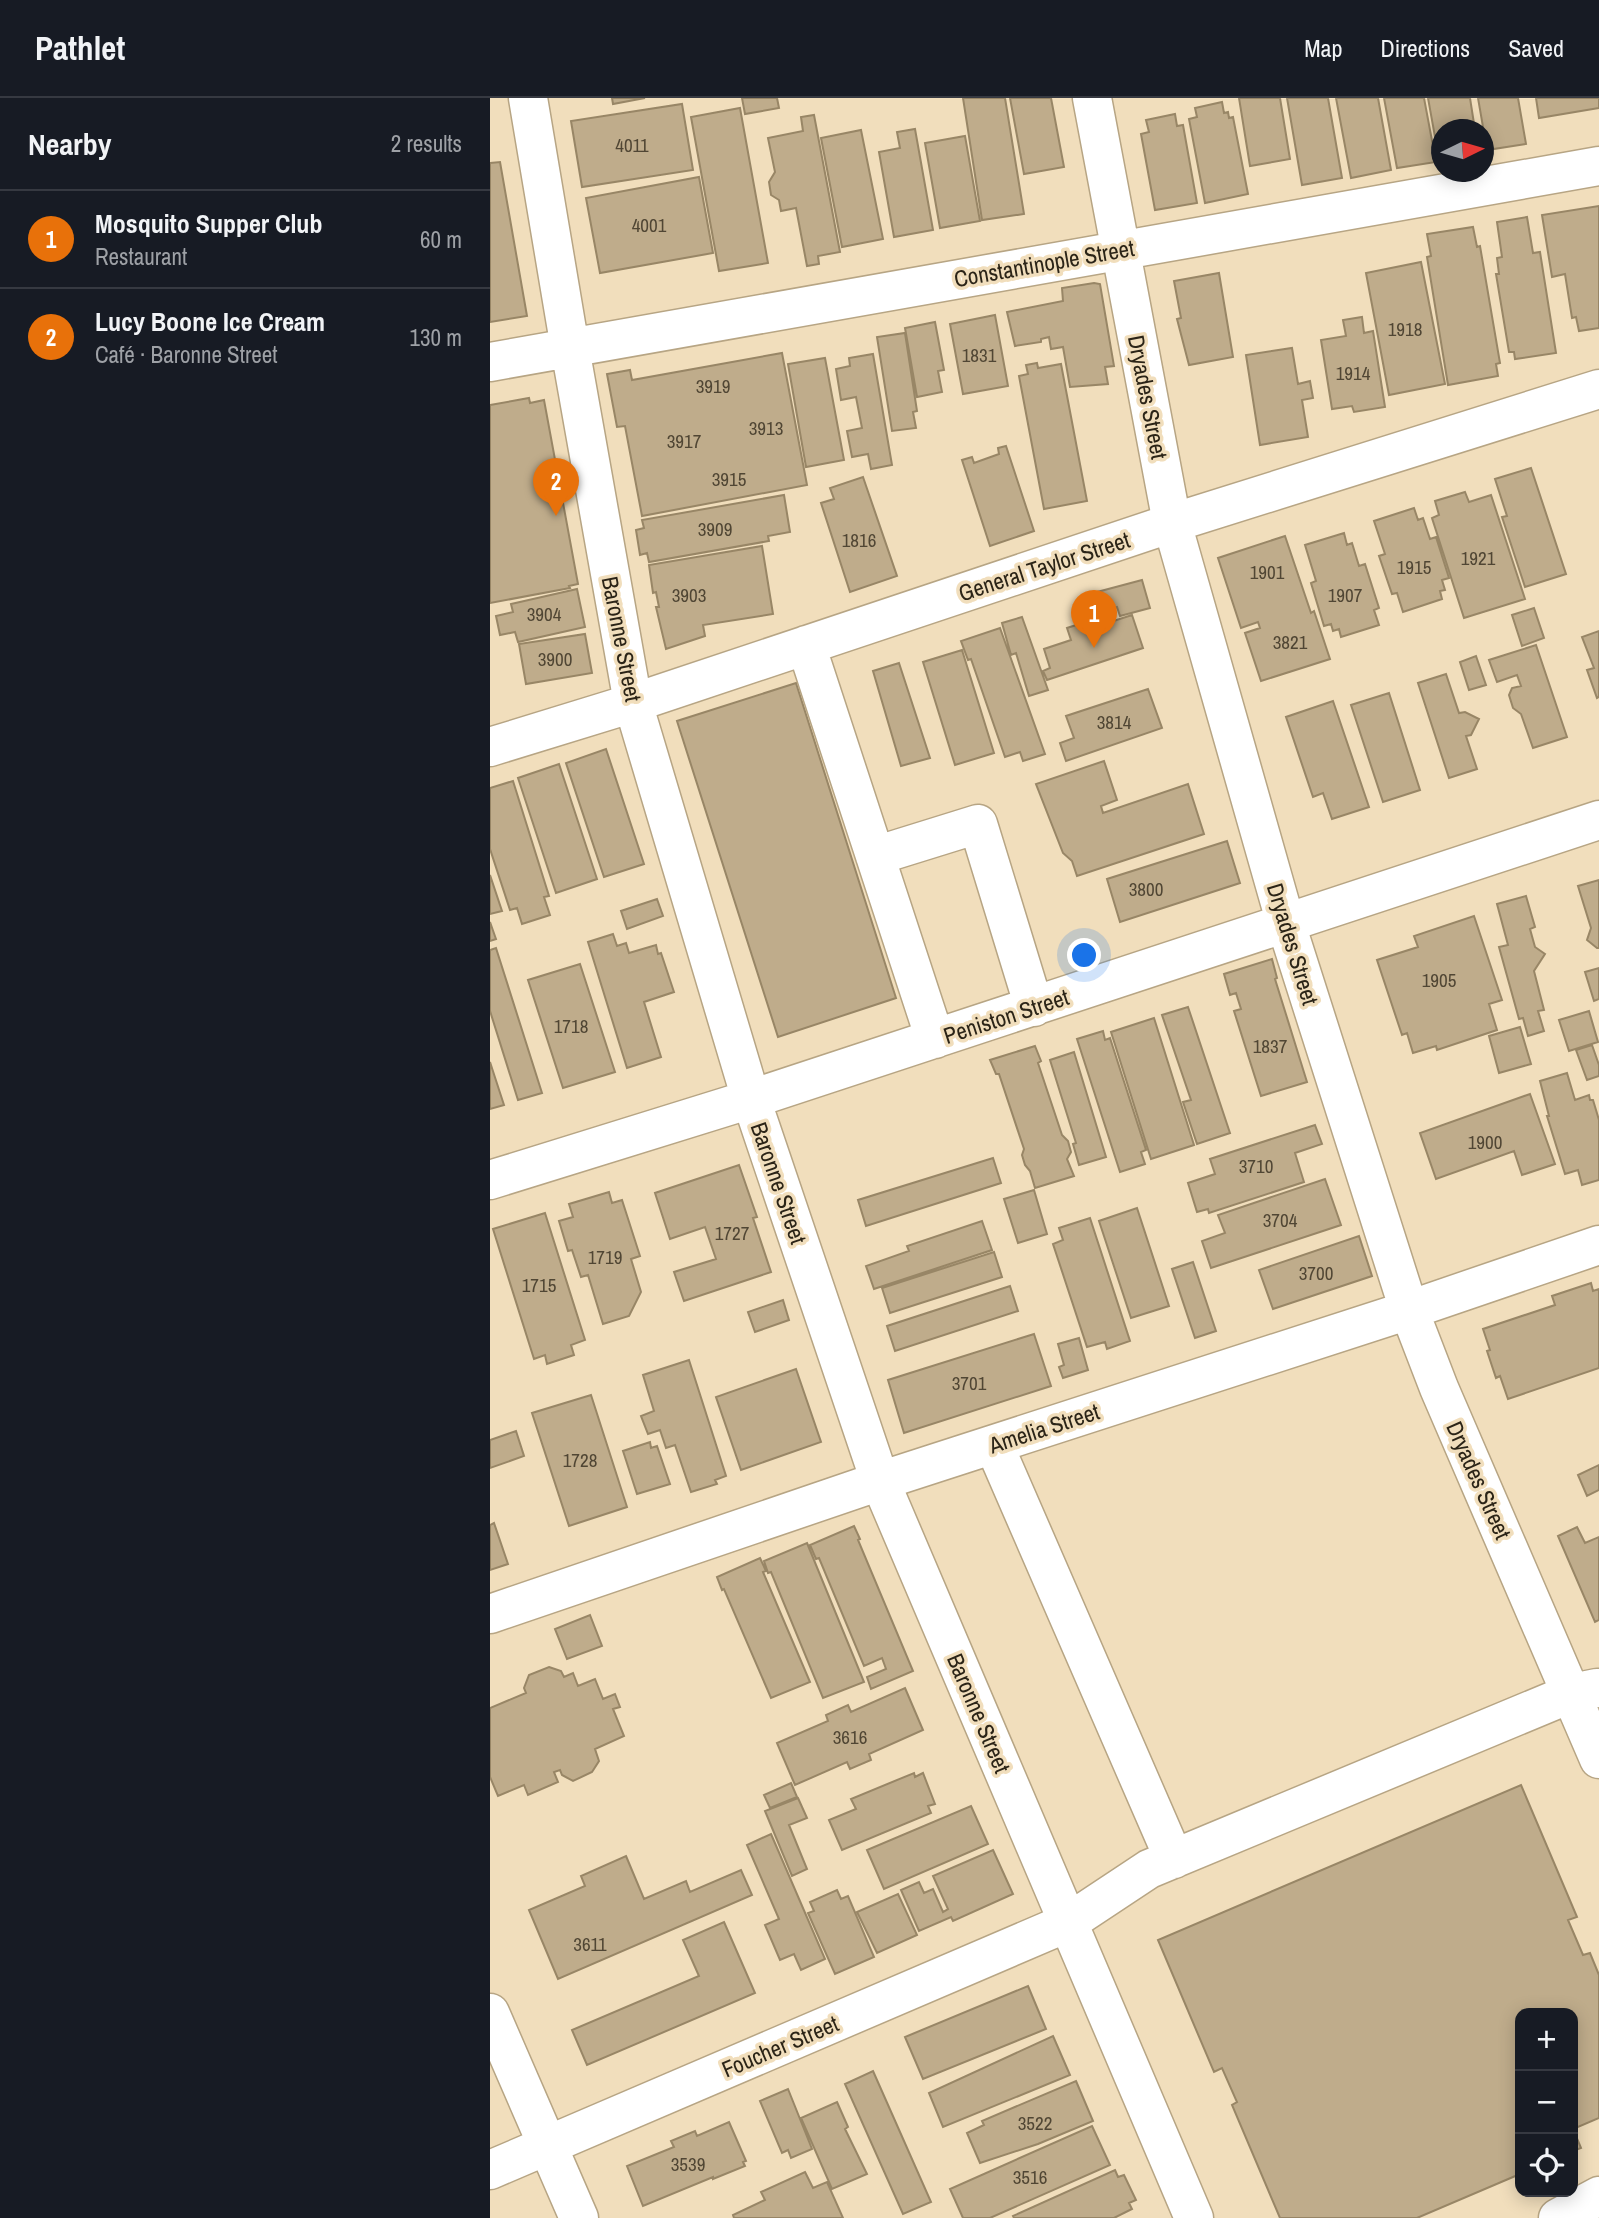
<!DOCTYPE html>
<meta charset="utf-8">
<style>
:root{--surface:#171b24;--page:#242831;--text:#f1f3f6;--muted:#9ea1a6;--line:#363941;--accent:#1a73e8}
body{margin:0;font-family:"Archivo Narrow",sans-serif;background:var(--page);color:var(--text)}
.controls{position:absolute;right:21px;bottom:21px;display:grid;overflow:hidden;border-radius:14px;box-shadow:0 4px 18px #0003}
.controls button{width:63px;height:63px;display:grid;place-items:center;padding:0;border:0;border-bottom:2px solid var(--line);background:var(--surface);color:var(--text);font:35px sans-serif}
.compass{position:absolute;left:941px;top:21px;width:63px;height:63px;border-radius:50%;background:var(--surface);box-shadow:0 4px 18px #0003;rotate:85deg}
.you{position:absolute;left:595px;top:858px;width:24px;height:24px;margin:-18px;border:5px solid #fff;border-radius:50%;background:#1a73e8;box-shadow:0 0 0 10px #1a73e833}
.badge{display:grid;place-items:center;width:46px;height:46px;border-radius:50%;background:var(--accent);color:#fff;font-size:23px;font-weight:700}
.pin{position:absolute;translate:-50% -58px;filter:drop-shadow(0 2px 4px #0008)}
.pin::after{content:'';position:absolute;top:37px;width:24px;height:21px;background:inherit;clip-path:polygon(0 0,100% 0,50% 100%)}
.list{margin:0;padding:0;list-style:none}
h2{display:flex;justify-content:space-between;align-items:center;height:91px;margin:0;padding:0 28px;font-size:30px}
h2 small{font-size:23px;font-weight:400;color:var(--muted)}
.list li{display:grid;grid-template-columns:46px 1fr auto;gap:21px;align-items:center;box-sizing:border-box;height:98px;padding:0 28px;border-top:2px solid var(--line)}
.list b{display:block;font-size:26px;white-space:nowrap}
.list p{margin:0;font-size:23px;white-space:nowrap;color:var(--muted)}
.list em{font-size:23px;font-style:normal;color:var(--muted)}
.icon{flex:none;width:38px;height:38px;fill:none;stroke:currentColor;stroke-width:2;stroke-linecap:round;stroke-linejoin:round}
.map{position:relative;flex:none;width:1109px;height:2120px;overflow:hidden}
header{display:flex;align-items:center;gap:42px;box-sizing:border-box;height:98px;padding:0 35px;background:var(--surface);border-bottom:2px solid var(--line)}
header strong{font-size:33px}
nav{display:flex;gap:38px;margin-inline-start:auto;font-size:24px}
main{display:flex}
aside{flex:1;background:var(--surface)}
.map>svg:first-child{display:block}
.building{fill:#bfac8b;stroke:#988666;stroke-width:2}
.lines{fill:none;stroke-linecap:round;stroke-linejoin:round}
.minor-casing{stroke:#b7a584;stroke-width:41}
.minor{stroke:#fff;stroke-width:38}
.labels{text-anchor:middle;dominant-baseline:central;stroke-width:7;stroke-linejoin:round;paint-order:stroke}
.number-label{font-size:19px;fill:#504634}
.street-label{font-size:23px;fill:#2b2417;stroke:#f1debc}
</style>
<header>
<strong>Pathlet</strong>
<nav><a>Map</a><a>Directions</a><a>Saved</a></nav>
</header>
<main>
<aside>
<h2>Nearby<small>2 results</small></h2>
<ul class="list">
<li><span class="badge" style="background:#e8710a">1</span><div><b>Mosquito Supper Club</b><p>Restaurant</p></div><em>60 m</em></li>
<li><span class="badge" style="background:#e8710a">2</span><div><b>Lucy Boone Ice Cream</b><p>Café · Baronne Street</p></div><em>130 m</em></li>
</ul>
</aside>
<div class="map">
<svg width="1109" height="2120" viewBox="0 0 1109 2120">
<rect width="100%" height="100%" fill="#f1debc"/>
<!-- building -->
<path class="building" d="M122,0H155L123,6Z
M252,0H287L289,10L255,16Z
M473,0H515L534,116L492,122Z
M520,0H561L574,69L534,76Z
M749,0H790L800,61L760,68Z
M797,0H838L852,80L812,87Z
M846,0H888L901,72L861,80Z
M894,0H934L946,64L907,70Z
M938,0H980L985,32H951V60L949,61Z
M988,0H1028L1036,46L997,52Z
M1046,0H1109V10L1049,20Z
M732,4L734,15L738,14L739,20L743,19L758,96L715,105L699,21L707,19L705,10Z
M192,6L203,72L92,89L81,23Z
M250,10L278,165L229,173L201,19Z
M685,16L687,28L693,27L707,105L665,112L651,36L659,34L656,22Z
M324,17L350,154L328,158L329,166L317,168L306,110L291,113L289,102L281,97L279,84L285,74L278,40L313,33L311,19Z
M425,31L443,132L404,139L389,54L410,50L407,34Z
M371,32L393,141L352,149L331,40Z
M475,38L490,123L450,130L435,45Z
M10,64L37,218L0,224V65Z
M209,79L223,155L110,175L96,100Z
M1109,108V230L1089,233L1086,219L1082,220L1075,176L1062,179L1052,117Z
M1037,119L1043,155L1050,154L1066,255L1025,261L1024,254H1019L1006,176H1009L1007,160L1012,159L1007,124Z
M983,129L987,149L990,148L1010,265L1006,266L1008,278L958,287L937,159L941,158L937,136Z
M931,164L955,286L899,297L876,175Z
M729,175L743,259L699,267L687,221L691,220L684,183Z
M604,185L610,186L624,268L615,269L618,286L580,289L573,249L561,251L559,239L551,241V244L525,248L517,214L573,203L572,190Z
M505,217L518,288L473,296L460,226Z
M872,219L874,235L883,233L895,309L864,314L862,308L842,311L831,242L856,238L853,222Z
M445,224L454,272L448,273L452,294L427,299L415,230Z
M415,235L427,313L423,314L426,330L402,333L387,239Z
M802,250L808,286L820,283L823,300L812,302L818,339L770,347L756,257Z
M292,255L317,387L152,418L135,328L127,329L117,276L140,272L142,282Z
M383,256L402,367L381,371L378,356L362,359L357,333L372,330L366,299L351,302L346,271L360,268L359,260Z
M335,260L354,362L316,369L298,266Z
M547,265L548,270L571,266L597,403L554,411L529,278L538,276L536,267Z
M39,300L40,305L54,302L88,486L79,488L80,490L0,505V307Z
M516,348L544,433L500,448L472,362L482,359L484,365L509,356L508,350Z
M1041,370L1076,476L1035,489L1012,419L1017,418L1005,381Z
M373,379L407,478L360,494L331,405L344,401L340,390Z
M975,394L979,404L1001,397L1035,501L974,520L942,420L949,417L945,403Z
M294,397L300,434L278,438L279,443L159,464L157,455L150,457L146,432L154,430L152,422Z
M924,410L928,422L933,420L940,441L946,439L959,480L952,482L955,492L950,493L952,501L913,514L907,495L902,496L889,458L895,456L884,423Z
M854,435L857,447L862,445L869,468L875,466L889,510L884,512L889,527L851,539L849,531L843,533L841,526L834,528L821,485L826,483L815,447Z
M795,438L821,515L824,513L840,561L771,583L755,535L770,530L768,524L751,530L728,460Z
M272,448L283,516L213,527L215,538L176,551L166,509H169L166,494L163,495L159,467Z
M652,482L660,510L630,518L627,509L613,514L607,494Z
M87,491L95,529L28,544L25,534L10,537L6,518L23,514L21,506Z
M1044,510L1054,540L1032,548L1022,517Z
M642,517L653,550L557,582L553,573L560,570L554,551L581,542L577,530L602,522L605,529Z
M532,519L558,592L539,598L526,555L521,557L512,525Z
M510,530L555,656L533,663L530,654L515,659L481,561L478,562L471,543Z
M1109,533V599L1107,600L1097,572L1104,570L1092,539Z
M95,536L102,575L36,586L29,546Z
M1046,547L1077,639L1043,650L1031,616L1023,610L1019,597L1022,590L1031,588L1027,577L1007,584L999,562Z
M472,552L504,655L465,667L433,564Z
M986,558L996,587L979,592L970,564Z
M409,565L440,660L411,668L383,573Z
M956,576L969,615L975,614L989,621L981,637L976,638L987,671L959,680L928,585Z
M306,585L406,900L288,939L187,623Z
M658,591L672,630L576,663L570,645L584,640L576,618Z
M899,595L930,692L893,704L861,607Z
M843,603L879,709L842,721L833,695L823,699L796,619Z
M116,651L154,766L114,779L76,665Z
M614,663L627,702L611,708L613,715L698,686L714,736L587,778L582,763L573,755L546,686Z
M69,666L107,781L66,795L28,680Z
M23,683L59,798L54,799L60,817L32,826L27,810L20,812L0,751V690Z
M737,743L750,785L630,824L617,781Z
M0,777L12,813L0,816Z
M1109,782V850H1107L1097,842L1101,830L1088,788Z
M1036,798L1045,829L1040,831L1045,849L1055,856L1044,873L1054,912L1048,913L1054,933L1038,938L1033,920L1029,921L1009,849L1018,847L1007,806Z
M167,801L173,818L137,831L131,813Z
M984,818L1012,902L999,906L1007,932L947,952L946,948L923,955L917,935L912,937L887,862L928,849L924,838Z
M0,824L6,841L0,843Z
M123,836L127,848L136,845L139,855L166,847L168,856L171,855L184,894L154,904L171,959L137,970L98,844Z
M6,850L52,995L28,1002L0,913V852Z
M782,861L787,880L785,881L817,984L771,998L744,913L751,911L746,895L740,897L734,876Z
M90,866L125,974L73,990L38,882Z
M1109,870V901L1104,903L1095,874Z
M698,909L740,1035L707,1046L693,1004L701,1002L672,917Z
M1099,913L1108,944L1079,953L1069,922Z
M664,920L704,1047L661,1061L621,934Z
M1030,929L1041,966L1009,975L999,938Z
M613,933L615,942L620,940L656,1052L651,1054L655,1066L630,1074L587,941Z
M1102,947L1109,967V978L1097,982L1086,952Z
M545,948L551,963L548,965L572,1037L578,1043L581,1054L577,1061L584,1078L545,1090L540,1073L535,1067L532,1057L534,1051L509,976H506L500,962Z
M584,954L616,1059L589,1067L583,1046L586,1045L560,962Z
M0,964L14,1007L0,1011Z
M1077,975L1085,1002L1099,997L1100,1002H1103L1109,1022V1082L1092,1087L1088,1072L1075,1076L1057,1018H1059L1050,983Z
M1040,996L1065,1066L1032,1077L1024,1053L946,1081L930,1035Z
M825,1027L832,1046L805,1055L814,1084L719,1115L718,1111L707,1114L698,1085L725,1076L720,1061Z
M503,1060L511,1085L376,1128L368,1102Z
M249,1067L267,1119L263,1120L281,1174L194,1203L184,1174L226,1161L215,1129L180,1141L165,1095Z
M835,1081L851,1127L721,1170L712,1143L735,1135L728,1117Z
M544,1092L557,1136L528,1145L514,1101Z
M119,1094L122,1105L132,1102L150,1158L141,1161L151,1194L139,1218L113,1226L98,1177L91,1179L82,1152L78,1153L69,1123L83,1119L79,1106Z
M647,1110L679,1208L641,1220L609,1123Z
M55,1115L95,1242L81,1247L84,1257L57,1266L55,1257L44,1261L3,1131Z
M600,1120L640,1243L617,1251L615,1244L597,1249L563,1146L573,1142L569,1130Z
M492,1123L502,1152L384,1191L376,1168L419,1153L417,1148Z
M869,1138L882,1178L783,1211L769,1172Z
M504,1154L512,1179L400,1215L392,1190Z
M703,1164L726,1233L705,1240L682,1171Z
M1101,1185L1103,1193L1109,1191V1270L1018,1301L1010,1278L1006,1280L997,1253L1000,1252L993,1231L1065,1207L1062,1198Z
M520,1188L528,1213L405,1253L397,1228Z
M293,1202L299,1222L265,1234L258,1214Z
M544,1236L561,1288L414,1335L398,1282Z
M589,1240L598,1272L573,1280L569,1269L574,1267L568,1246Z
M199,1262L236,1378L225,1382L227,1386L201,1394L185,1347L176,1350L170,1332L158,1336L151,1318L164,1313L153,1277Z
M306,1271L331,1344L251,1372L226,1299Z
M101,1297L137,1409L79,1428L42,1315Z
M26,1333L34,1358L0,1370V1342Z
M160,1344L161,1350L167,1348L180,1386L147,1396L133,1353Z
M1109,1367V1392L1097,1398L1088,1377Z
M4,1425L18,1466L0,1472V1427Z
M364,1428L370,1441L368,1442L423,1573L381,1591L377,1579L396,1571L392,1560L374,1568L329,1460L326,1461L320,1447Z
M1087,1429L1095,1445L1109,1439V1522L1105,1524L1068,1438Z
M317,1445L374,1584L333,1600L281,1474L278,1475L274,1463Z
M270,1460L276,1473L273,1474L320,1584L281,1600L234,1491L232,1492L227,1479Z
M100,1517L112,1548L77,1561L65,1531Z
M59,1569L71,1573L74,1579L83,1575L88,1588L105,1581L113,1601L125,1596L130,1609L123,1611L134,1638L105,1651L109,1663L102,1674L83,1683L72,1677L70,1672L64,1674L68,1684L38,1697L34,1687L8,1698L0,1679V1610L36,1595L34,1590L39,1577Z
M415,1590L433,1632L379,1656L381,1662L360,1671L357,1664L305,1687L287,1645L338,1623L336,1617L358,1607L361,1614Z
M424,1675L425,1679L433,1675L445,1706L438,1708L441,1715L352,1752L339,1722L366,1711L361,1701Z
M301,1685L307,1699L280,1710L274,1697Z
M1031,1687L1087,1819L1078,1822L1093,1857L1100,1855L1109,1877V2020L1083,2031L1091,2050L1083,2053V1915H1030V2076L927,2120H790L742,2007L747,2004L732,1970L724,1974L668,1842Z
M308,1700L317,1720L299,1727L317,1771L302,1778L275,1713Z
M481,1708L498,1746L394,1791L377,1752Z
M281,1736L335,1861L311,1872L304,1856L290,1862L275,1827L289,1821L257,1747Z
M503,1752L523,1796L463,1823L461,1819L429,1833L411,1792L429,1784L434,1795L443,1791L453,1814L458,1811L443,1778Z
M136,1758L154,1801L196,1783L200,1794L251,1772L262,1797L68,1881L39,1812L95,1788L91,1778Z
M347,1792L351,1801L358,1798L384,1859L345,1876L318,1815L324,1813L320,1804Z
M408,1796L427,1837L387,1855L367,1814Z
M234,1824L265,1895L97,1967L82,1932L209,1878L193,1842Z
M538,1888L556,1931L433,1981L415,1939Z
M563,1938L580,1977L453,2029L439,1995Z
M383,1973L441,2104L413,2116L355,1986Z
M586,1983L603,2023L548,2046L490,2065L477,2035L494,2027L492,2023Z
M298,1991L322,2051L301,2060L298,2052L292,2055L270,2003Z
M347,2004L358,2029L355,2031L377,2076L342,2091L311,2020Z
M239,2024L256,2063L253,2064L255,2068L223,2081V2079L153,2108L137,2068L184,2049L181,2043L205,2033L207,2038Z
M602,2028L620,2067L500,2120H473L460,2091Z
M625,2072L628,2079L634,2077L646,2102L639,2105L642,2111L624,2120H524L523,2118Z
M315,2074L323,2090L337,2084L353,2120H244L243,2117L275,2102L271,2094Z"/>
<g class="lines">
<defs>
<path id="minor" d="M38,0L80,250L143,605L261,1001L390,1383L704,2120
M602,0L682,425L796,826L919,1212L949,1290L1109,1661
M0,264L1109,68
M316,547L445,941
M0,649L143,605L682,425L1109,291
M385,758L488,726L544,909
M0,1082L261,1001L1109,722
M504,1347L684,1761
M0,1516L390,1383L919,1212L1109,1147
M0,1915L89,2120
M0,2072L579,1824L659,1771L1082,1595L1107,1590
M1068,2120L1109,2098"/>
</defs>
<!-- minor casing -->
<use href="#minor" class="minor-casing"/>
<!-- minor -->
<use href="#minor" class="minor"/>
</g>
<g class="labels">
<!-- number labels -->
<g class="number-label">
<text x="142" y="47">4011</text>
<text x="159" y="127">4001</text>
<text x="915" y="231">1918</text>
<text x="489" y="257">1831</text>
<text x="863" y="275">1914</text>
<text x="223" y="288">3919</text>
<text x="276" y="330">3913</text>
<text x="194" y="343">3917</text>
<text x="239" y="381">3915</text>
<text x="225" y="431">3909</text>
<text x="369" y="442">1816</text>
<text x="988" y="460">1921</text>
<text x="924" y="469">1915</text>
<text x="777" y="474">1901</text>
<text x="199" y="497">3903</text>
<text x="855" y="497">1907</text>
<text x="54" y="516">3904</text>
<text x="800" y="544">3821</text>
<text x="65" y="561">3900</text>
<text x="624" y="624">3814</text>
<text x="656" y="791">3800</text>
<text x="949" y="882">1905</text>
<text x="81" y="928">1718</text>
<text x="780" y="948">1837</text>
<text x="995" y="1044">1900</text>
<text x="766" y="1068">3710</text>
<text x="790" y="1122">3704</text>
<text x="242" y="1135">1727</text>
<text x="115" y="1159">1719</text>
<text x="826" y="1175">3700</text>
<text x="49" y="1187">1715</text>
<text x="479" y="1285">3701</text>
<text x="90" y="1362">1728</text>
<text x="360" y="1639">3616</text>
<text x="100" y="1846">3611</text>
<text x="545" y="2025">3522</text>
<text x="198" y="2066">3539</text>
<text x="540" y="2079">3516</text>
</g>
<!-- street labels -->
<g class="street-label">
<text transform="translate(554 165) rotate(-10)">Constantinople Street</text>
<text transform="translate(658 299) rotate(79)">Dryades Street</text>
<text transform="translate(554 468) rotate(-18)">General Taylor Street</text>
<text transform="translate(132 541) rotate(79)">Baronne Street</text>
<text transform="translate(803 846) rotate(73)">Dryades Street</text>
<text transform="translate(516 918) rotate(-18)">Peniston Street</text>
<text transform="translate(289 1085) rotate(71)">Baronne Street</text>
<text transform="translate(554 1330) rotate(-18)">Amelia Street</text>
<text transform="translate(989 1382) rotate(66)">Dryades Street</text>
<text transform="translate(489 1615) rotate(67)">Baronne Street</text>
<text transform="translate(290 1948) rotate(-23)">Foucher Street</text>
</g>
</g>
</svg>
<div class="controls">
<button>+</button>
<button>−</button>
<button><svg class="icon" aria-label="locate" viewBox="0 0 24 24"><circle cx="12" cy="12" r="6"/><path d="M12 2v4M12 18v4M2 12h4M18 12h4"/></svg></button>
</div>
<svg class="compass" viewBox="-18 -18 36 36"><path d="M0-13l5 13h-10z" fill="#e53935"/><path d="M0 13l5-13h-10z" fill="#9ea1a6"/></svg>
<div class="you"></div>
<div class="pin badge" style="left:604px;top:550px;background:#e8710a">1</div>
<div class="pin badge" style="left:66px;top:418px;background:#e8710a">2</div>
</div>
</main>
